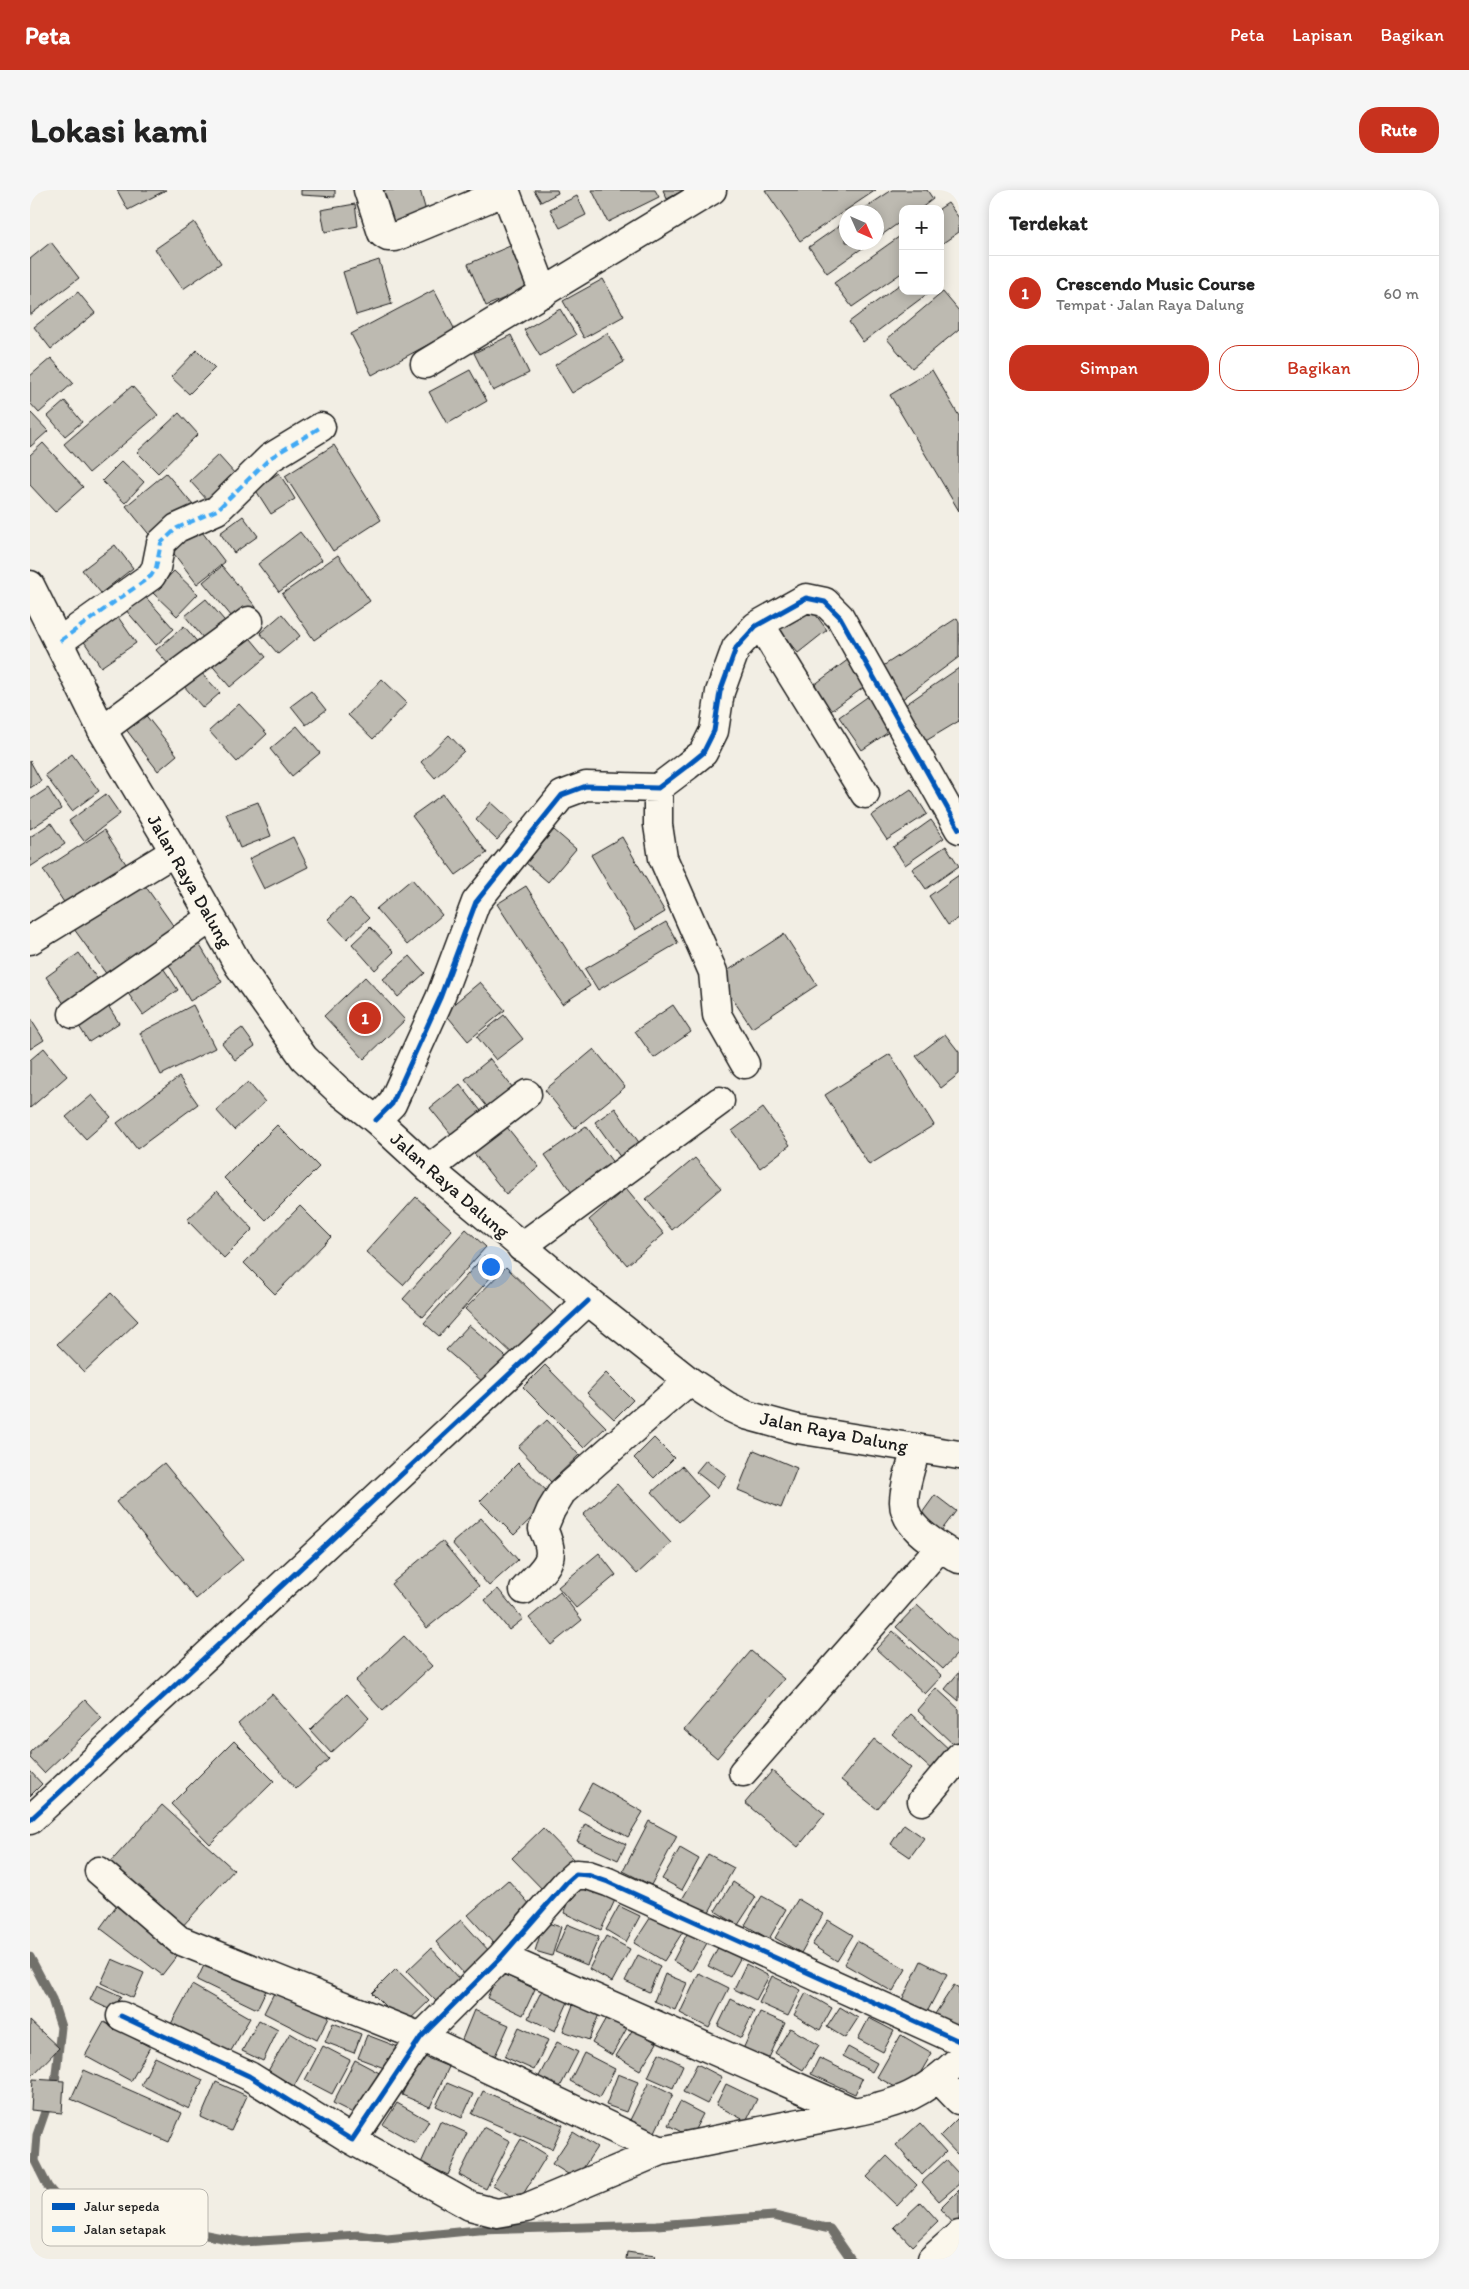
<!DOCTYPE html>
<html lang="id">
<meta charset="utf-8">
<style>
:root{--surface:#fff;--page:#f6f6f6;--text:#222;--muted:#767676;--line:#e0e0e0;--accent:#c8321e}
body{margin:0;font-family:Itim,sans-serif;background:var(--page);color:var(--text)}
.controls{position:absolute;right:15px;top:15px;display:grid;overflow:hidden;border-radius:10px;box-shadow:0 2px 12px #0003}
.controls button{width:45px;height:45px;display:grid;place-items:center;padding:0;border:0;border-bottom:1px solid var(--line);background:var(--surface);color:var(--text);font:25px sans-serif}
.compass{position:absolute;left:809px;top:15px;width:45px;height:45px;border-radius:50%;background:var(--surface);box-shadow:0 2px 12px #0003;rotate:135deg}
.you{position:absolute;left:460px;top:1076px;width:18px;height:18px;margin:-12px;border:4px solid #fff;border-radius:50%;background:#1a73e8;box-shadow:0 0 0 8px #1a73e833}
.badge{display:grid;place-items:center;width:32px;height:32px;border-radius:50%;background:var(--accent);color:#fff;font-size:16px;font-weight:700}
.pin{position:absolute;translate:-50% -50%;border:2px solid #fff;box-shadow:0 1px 5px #0006}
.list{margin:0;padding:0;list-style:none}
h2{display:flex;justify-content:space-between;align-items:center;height:65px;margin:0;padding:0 20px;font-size:21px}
h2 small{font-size:16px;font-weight:400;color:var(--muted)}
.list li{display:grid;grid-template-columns:32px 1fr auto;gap:15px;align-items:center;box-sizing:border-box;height:75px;padding:0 20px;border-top:1px solid var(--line)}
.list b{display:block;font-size:19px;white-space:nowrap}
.list p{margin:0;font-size:16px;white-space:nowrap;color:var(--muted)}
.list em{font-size:16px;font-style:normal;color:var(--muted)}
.actions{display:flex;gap:10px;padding:15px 20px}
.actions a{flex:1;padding:11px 0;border:1px solid var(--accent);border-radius:20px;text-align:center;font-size:18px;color:var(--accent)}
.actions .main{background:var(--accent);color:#fff}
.map{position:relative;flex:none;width:929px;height:2069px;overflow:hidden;border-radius:20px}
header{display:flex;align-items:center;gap:30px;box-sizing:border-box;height:70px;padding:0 25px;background:var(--accent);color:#fff}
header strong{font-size:24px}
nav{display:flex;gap:28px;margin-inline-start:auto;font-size:18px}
.intro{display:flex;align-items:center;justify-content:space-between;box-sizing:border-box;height:120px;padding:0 30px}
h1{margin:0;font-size:35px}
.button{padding:12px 22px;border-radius:20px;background:var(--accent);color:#fff;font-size:18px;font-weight:700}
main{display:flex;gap:30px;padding:0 30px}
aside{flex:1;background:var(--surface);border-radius:20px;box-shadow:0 2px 12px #0003}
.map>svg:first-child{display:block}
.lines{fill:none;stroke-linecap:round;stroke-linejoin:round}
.stream{stroke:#716f6b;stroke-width:9}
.building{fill:#bdbab1;stroke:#1c1c1c}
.minor-casing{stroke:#1c1c1c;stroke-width:31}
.major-casing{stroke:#1c1c1c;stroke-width:31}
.minor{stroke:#fbf7ec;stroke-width:28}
.major{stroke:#fbf7ec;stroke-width:28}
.quiet{stroke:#3fa9f5;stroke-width:4;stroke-dasharray:8 4;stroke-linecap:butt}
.cycleway-casing{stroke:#fbf7ec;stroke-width:8}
.cycleway{stroke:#0057b8;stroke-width:5}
.labels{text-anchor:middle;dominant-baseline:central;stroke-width:4.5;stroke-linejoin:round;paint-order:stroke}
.street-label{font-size:19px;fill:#1c1c1c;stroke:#fbf7ec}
.key{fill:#fbf7ec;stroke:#b8b5ae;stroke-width:1}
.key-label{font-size:14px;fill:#1c1c1c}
</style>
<header>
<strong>Peta</strong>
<nav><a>Peta</a><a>Lapisan</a><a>Bagikan</a></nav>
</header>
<div class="intro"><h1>Lokasi kami</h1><a class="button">Rute</a></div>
<main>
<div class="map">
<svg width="929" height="2069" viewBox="0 0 929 2069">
<rect width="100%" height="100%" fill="#f2eee4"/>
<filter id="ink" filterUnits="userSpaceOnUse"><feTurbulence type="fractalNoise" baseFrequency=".02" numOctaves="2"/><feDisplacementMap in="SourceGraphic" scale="10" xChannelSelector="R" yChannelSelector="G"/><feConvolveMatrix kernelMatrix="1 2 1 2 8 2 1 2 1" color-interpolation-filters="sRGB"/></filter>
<g filter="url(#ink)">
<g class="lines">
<!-- stream -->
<path class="stream" d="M0,1767L22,1809L31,1837L25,1893L7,1945L5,1971L18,1997L36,2018L213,2052L329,2045L357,2049L448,2040L627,2035L744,2026L800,2039L821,2069"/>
</g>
<!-- building -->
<path class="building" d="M87,0H136L98,20Z
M271,0H305V7L271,5Z
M350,0H390L399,32L363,44Z
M504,0H527L528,3L511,12Z
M562,0H625L629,7L578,32Z
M633,0H654L637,9Z
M735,0H846L770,51Z
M862,0H897L903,9L890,19H873V30L846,49V22H829Z
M547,6L556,25L530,38L520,19Z
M918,13L929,28V42L910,55L909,19Z
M325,14L328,36L295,42L291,20Z
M816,31V52H841L797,83L779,57Z
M164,32L191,73L153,99L125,59Z
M873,44V82L822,117L804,93Z
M21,52L49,88L0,125V69Z
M480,56L498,98L456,116L438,74Z
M349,70L362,114L326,125L313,82Z
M573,89L594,126L554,148L533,111Z
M873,92V101H901L833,152L819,132Z
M404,100L425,140L342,185L321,144Z
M48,102L65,123L21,159L4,137Z
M913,102L929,121V139L882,178L857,149Z
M530,119L546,145L510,166L494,140Z
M577,143L594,172L542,203L525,175Z
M481,145L499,183L463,201L444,163Z
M167,160L185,178L159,204L141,187Z
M21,168L43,193L9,223L0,213V186Z
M440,180L457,211L417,234L399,202Z
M902,180L929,226V321L860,205Z
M102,196L128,225L59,283L34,254Z
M35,211L52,232L35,246L18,226Z
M1,223L18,241L0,257V224Z
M149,223L168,244L128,283L107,262Z
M13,253L53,297L25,322L0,295V265Z
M304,255L351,330L303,361L255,286Z
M188,265L206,285L178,311L160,291Z
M92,271L114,292L95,313L72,291Z
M136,283L163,315L122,348L96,316Z
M249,283L265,309L241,324L225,299Z
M213,326L228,346L204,363L190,343Z
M169,338L195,372L167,394L141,360Z
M270,342L292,370L249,402L228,374Z
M85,355L103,378L71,403L52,380Z
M308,365L340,411L284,450L252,404Z
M192,376L226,417L207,433L173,392Z
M144,381L168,404L147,426L123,403Z
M112,403L144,439L126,455L94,418Z
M176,409L200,437L179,455L155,426Z
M780,417L797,440L768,463L749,440Z
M252,424L270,446L248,464L230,443Z
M88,427L106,453L71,477L53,450Z
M927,428L929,432V467L871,510L853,476Z
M154,436L174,460L146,483L126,460Z
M216,443L236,467L200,497L180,473Z
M819,469L837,495L798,523L780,498Z
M929,478V531L894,552L872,517Z
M169,480L190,503L173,518L153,495Z
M352,489L377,513L343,549L318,525Z
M281,501L296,520L276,535L261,516Z
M840,505L863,539L832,560L809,527Z
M209,514L237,544L207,572L179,541Z
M114,523L147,565L128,581L95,538Z
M267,536L290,563L262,586L240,559Z
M419,545L434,561L405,588L391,572Z
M42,564L69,601L42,621L15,585Z
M0,571L11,591L0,598Z
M18,598L31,619L0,639V610Z
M881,599L897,624L857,650L841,626Z
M76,604L90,624L54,651L39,631Z
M413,604L457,663L426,685L382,626Z
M228,612L241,646L210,658L196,624Z
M461,612L483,632L467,650L446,630Z
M901,630L914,648L875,675L863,657Z
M21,633L35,654L0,677V647Z
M74,640L98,677L37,717L13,680Z
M524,640L546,659L518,692L496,673Z
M263,647L278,677L234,699L219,669Z
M592,647L635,722L605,740L561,665Z
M916,656L929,676L896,699L882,679Z
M929,685V728L918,735L899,706Z
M382,689L412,725L377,755L346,719Z
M111,690L147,741L80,789L44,739Z
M496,696L560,796L532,814L467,714Z
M320,708L339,728L317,749L298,729Z
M636,732L648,753L568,800L555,779Z
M340,737L364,762L345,780L322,754Z
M163,744L192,792L160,811L132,763Z
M754,744L787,795L722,838L688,787Z
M49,763L73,797L39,821L16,787Z
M380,766L395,783L368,807L353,789Z
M129,772L148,800L113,825L93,796Z
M335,787L375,830L334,869L294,826Z
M450,792L475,820L438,851L414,822Z
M77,814L89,833L59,852L47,833Z
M163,815L185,858L131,885L110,843Z
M643,815L661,842L624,868L605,841Z
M474,825L493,849L466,870L447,847Z
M0,828L14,850L0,859Z
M212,838L225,856L205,870L192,853Z
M915,844L929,862V884L911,898L886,866Z
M14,858L37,886L0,918V870Z
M564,859L595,897L545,938L515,900Z
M860,864L904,935L839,975L795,905Z
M460,869L483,898L459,919L435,889Z
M149,887L168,914L107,959L87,933Z
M218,892L235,912L204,940L186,920Z
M430,894L451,921L421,944L400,918Z
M62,905L81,927L56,949L36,927Z
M585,918L610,954L591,968L565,932Z
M733,918L760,955L730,978L702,941Z
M247,935L289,977L236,1030L194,988Z
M476,936L509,977L476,1004L443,962Z
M556,936L584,974L542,1003L515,965Z
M665,968L691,998L642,1040L616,1009Z
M596,998L634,1044L597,1075L559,1030Z
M187,1001L223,1039L194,1068L157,1030Z
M386,1007L422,1040L373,1095L336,1062Z
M270,1016L301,1047L245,1104L214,1073Z
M436,1039L456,1057L393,1127L373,1109Z
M454,1066L468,1079L409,1146L394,1133Z
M476,1077L526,1125L486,1167L435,1119Z
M81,1103L108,1131L54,1182L27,1154Z
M439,1135L482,1172L460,1198L416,1160Z
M515,1175L576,1237L554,1258L493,1197Z
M576,1183L603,1210L584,1229L557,1203Z
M517,1230L549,1265L521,1292L488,1257Z
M624,1248L644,1268L624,1288L604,1268Z
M724,1260L767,1278L751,1318L708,1300Z
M676,1270L696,1285L687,1298L666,1282Z
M134,1273L213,1369L166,1409L86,1312Z
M488,1273L523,1307L484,1345L450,1311Z
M652,1276L678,1306L649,1332L622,1302Z
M587,1294L641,1353L607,1384L553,1325Z
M905,1305L926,1321L908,1345L887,1330Z
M451,1328L488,1370L459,1396L422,1353Z
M412,1351L449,1396L397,1438L361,1394Z
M569,1363L586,1385L546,1418L528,1397Z
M468,1399L493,1429L479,1440L455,1410Z
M530,1402L552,1430L521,1455L499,1428Z
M887,1415L929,1454V1462L913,1479L866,1437Z
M863,1441L912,1486L895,1504L846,1459Z
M374,1446L402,1476L353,1521L325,1491Z
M721,1461L754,1489L687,1568L654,1540Z
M929,1482V1511L915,1499Z
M906,1498L929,1519V1552L925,1556L887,1520Z
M242,1504L299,1569L266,1599L208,1534Z
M317,1504L339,1528L301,1563L280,1540Z
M55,1510L72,1528L14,1583L0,1568V1562Z
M881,1524L921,1561L903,1581L862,1544Z
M844,1549L881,1578L847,1619L811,1590Z
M204,1551L244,1591L180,1654L141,1614Z
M0,1581L12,1594L0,1606Z
M742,1581L795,1624L768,1657L715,1613Z
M562,1593L613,1622L598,1647L548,1619Z
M132,1615L204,1680L149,1740L77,1676Z
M619,1631L647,1646L621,1695L593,1681Z
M555,1634L596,1654L588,1670L547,1651Z
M874,1634L894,1648L880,1667L861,1654Z
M513,1638L548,1674L517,1704L482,1668Z
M650,1658L669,1669L652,1700L632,1689Z
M678,1664L704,1678L676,1727L650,1713Z
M478,1690L503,1718L464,1754L438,1725Z
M703,1692L726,1707L708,1735L685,1721Z
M548,1693L585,1710L571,1740L534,1723Z
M732,1706L756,1719L739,1749L715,1735Z
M768,1709L793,1724L771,1763L745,1748Z
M86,1716L149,1763L132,1785L70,1738Z
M589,1716L610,1726L596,1752L576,1740Z
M626,1719L656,1737L634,1771L604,1753Z
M431,1730L460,1762L434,1784L406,1752Z
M798,1730L823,1745L807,1771L782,1755Z
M514,1732L531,1737L522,1766L505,1761Z
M537,1734L569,1747L557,1775L525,1762Z
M658,1742L677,1753L661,1781L643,1771Z
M576,1746L600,1759L582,1792L559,1779Z
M827,1751L876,1779L863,1802L814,1774Z
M691,1752L713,1763L700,1787L678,1776Z
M401,1758L429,1789L406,1811L377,1781Z
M608,1765L630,1776L619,1802L595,1791Z
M178,1767L238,1796L227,1819L167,1790Z
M82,1769L114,1783L103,1808L71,1793Z
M891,1771L917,1784L897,1822L872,1810Z
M716,1774L739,1786L726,1810L704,1799Z
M366,1779L399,1811L374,1835L342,1803Z
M469,1782L505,1799L493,1825L457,1808Z
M669,1783L699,1798L679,1838L650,1823Z
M635,1784L657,1793L645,1820L624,1811Z
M742,1786L771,1800L758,1826L729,1813Z
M67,1795L91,1806L83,1821L60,1810Z
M162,1795L220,1828L198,1866L141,1834Z
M924,1795L929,1798V1839L905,1824Z
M247,1797L300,1825L287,1850L234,1823Z
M512,1800L538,1812L525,1841L498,1828Z
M776,1803L802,1818L790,1840L764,1825Z
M701,1809L724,1821L711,1848L688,1836Z
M543,1815L569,1824L559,1850L533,1841Z
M810,1817L828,1828L815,1848L797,1837Z
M444,1820L479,1835L465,1866L431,1852Z
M730,1822L755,1833L738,1870L713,1859Z
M577,1826L597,1838L582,1865L562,1853Z
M839,1828L864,1841L853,1862L828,1849Z
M229,1830L248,1840L233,1871L212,1861Z
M0,1831L29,1858L0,1888Z
M74,1832L120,1857L101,1891L55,1866Z
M303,1833L331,1844L324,1863L295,1852Z
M489,1837L518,1850L504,1880L475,1867Z
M760,1838L789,1855L773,1880L745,1863Z
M603,1839L627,1853L610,1880L586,1866Z
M260,1843L285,1858L264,1896L238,1881Z
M337,1845L371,1858L362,1881L328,1868Z
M871,1845L902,1863L878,1904L847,1887Z
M527,1852L548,1862L528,1901L507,1890Z
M293,1856L320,1870L302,1904L275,1890Z
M818,1857L847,1873L842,1882L813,1866Z
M554,1863L585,1879L570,1907L540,1891Z
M629,1863L653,1875L643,1898L618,1887Z
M390,1865L419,1877L400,1917L372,1905Z
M125,1867L173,1890L159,1919L111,1895Z
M789,1868L832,1889L825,1904L781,1884Z
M325,1870L357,1887L335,1929L303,1913Z
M667,1874L692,1887L677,1914L653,1902Z
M54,1880L152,1923L139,1952L41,1909Z
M588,1884L608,1892L596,1922L576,1915Z
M3,1889L34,1891L32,1923L1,1920Z
M186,1892L217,1906L201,1941L171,1927Z
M619,1892L643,1904L625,1942L600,1930Z
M417,1893L443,1904L432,1928L406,1916Z
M696,1894L727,1909L716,1931L686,1915Z
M453,1901L533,1935L522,1959L442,1924Z
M650,1912L673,1924L661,1947L638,1935Z
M367,1913L399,1931L385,1953L353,1935Z
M928,1928L929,1962L927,1964L910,1946Z
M410,1931L437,1943L418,1985L391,1973Z
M890,1933L916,1962L892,1985L866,1955Z
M453,1937L480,1951L456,1999L429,1985Z
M543,1942L567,1957L546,1989L522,1974Z
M491,1949L517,1965L489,2011L463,1995Z
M857,1966L887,1995L867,2016L837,1987Z
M916,1970L929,1984V1994L909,2011L892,1992Z
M929,2000V2036L927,2037L910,2019Z
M891,2012L908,2031L882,2056L864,2037Z
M597,2062L625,2066L624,2069H596Z"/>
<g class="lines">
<defs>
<path id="minor" d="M338,0L352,43L358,47H365L476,1
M475,0L514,103
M395,174L682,0
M730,434L835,604
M30,451L121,386L126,378L131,353L147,338L187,320L240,268L291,237
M72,540L219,431
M628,598V635L633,668L683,782L687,825L715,874
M0,750L144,662
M43,824L181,728
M346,930L362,914L410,808L446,712L532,605L556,596L628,598L657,576L673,563L684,541L690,502L706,458L726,436L776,408L795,412L810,427L929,639
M399,979L497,904
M491,1057L690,911
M625,1220L659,1191
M886,1258C882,1275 874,1295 874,1312C874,1339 910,1356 929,1369
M494,1400C515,1376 529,1372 513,1339L521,1320L532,1302L617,1227
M713,1582L910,1357
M892,1611L929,1567
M0,1630L558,1111
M69,1681L149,1750L391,1847L631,1961
M471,1767L824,1922C872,1913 893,1904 929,1870
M91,1826L219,1886L322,1950L391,1847L471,1767L536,1693L546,1684L558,1685L578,1692L929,1851
M909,1889L929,1910
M322,1950L440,2016L467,2023L496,2018L631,1961L824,1922
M902,2069L929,2045"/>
<path id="major" d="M0,395L72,540L140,654L209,776L274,868L309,901L346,930L399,979L558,1111L659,1191L697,1216L716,1225L767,1239L929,1265"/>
</defs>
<!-- minor casing -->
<use href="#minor" class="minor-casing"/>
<!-- major casing -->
<use href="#major" class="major-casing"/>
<!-- minor -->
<use href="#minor" class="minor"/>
<!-- major -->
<use href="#major" class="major"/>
<!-- quiet -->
<path class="quiet" d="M30,451L121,386L126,378L131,353L147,338L187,320L240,268L291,237"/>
<defs>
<path id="cycleway" d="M346,930L362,914L410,808L446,712L532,605L556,596L628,598L657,576L673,563L684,541L690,502L706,458L726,436L776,408L795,412L810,427L929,639
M0,1630L558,1111
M91,1826L219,1886L322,1950L391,1847L471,1767L536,1693L546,1684L558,1685L578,1692L929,1851"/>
</defs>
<!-- cycleway casing -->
<use href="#cycleway" class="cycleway-casing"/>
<!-- cycleway -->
<use href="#cycleway" class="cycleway"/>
</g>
</g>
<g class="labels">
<!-- street labels -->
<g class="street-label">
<text transform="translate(160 691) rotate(60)">Jalan Raya Dalung</text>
<text transform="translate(420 995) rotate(41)">Jalan Raya Dalung</text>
<text transform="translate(804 1242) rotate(11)">Jalan Raya Dalung</text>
</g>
</g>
<!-- legend -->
<rect x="12" y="1999" width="166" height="57" rx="8" class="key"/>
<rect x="22" y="2013" width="23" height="7" fill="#0057b8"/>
<rect x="22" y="2036" width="23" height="6" fill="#3fa9f5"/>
<g class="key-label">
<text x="54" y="2021">Jalur sepeda</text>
<text x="54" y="2044">Jalan setapak</text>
</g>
</svg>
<div class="controls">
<button>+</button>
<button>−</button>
</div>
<svg class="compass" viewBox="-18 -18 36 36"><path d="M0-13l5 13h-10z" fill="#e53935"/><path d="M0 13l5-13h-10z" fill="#767676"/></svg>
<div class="you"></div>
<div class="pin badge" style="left:335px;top:828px">1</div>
</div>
<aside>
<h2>Terdekat<small></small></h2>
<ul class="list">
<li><span class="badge">1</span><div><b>Crescendo Music Course</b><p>Tempat · Jalan Raya Dalung</p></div><em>60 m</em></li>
</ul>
<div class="actions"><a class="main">Simpan</a><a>Bagikan</a></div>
</aside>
</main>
